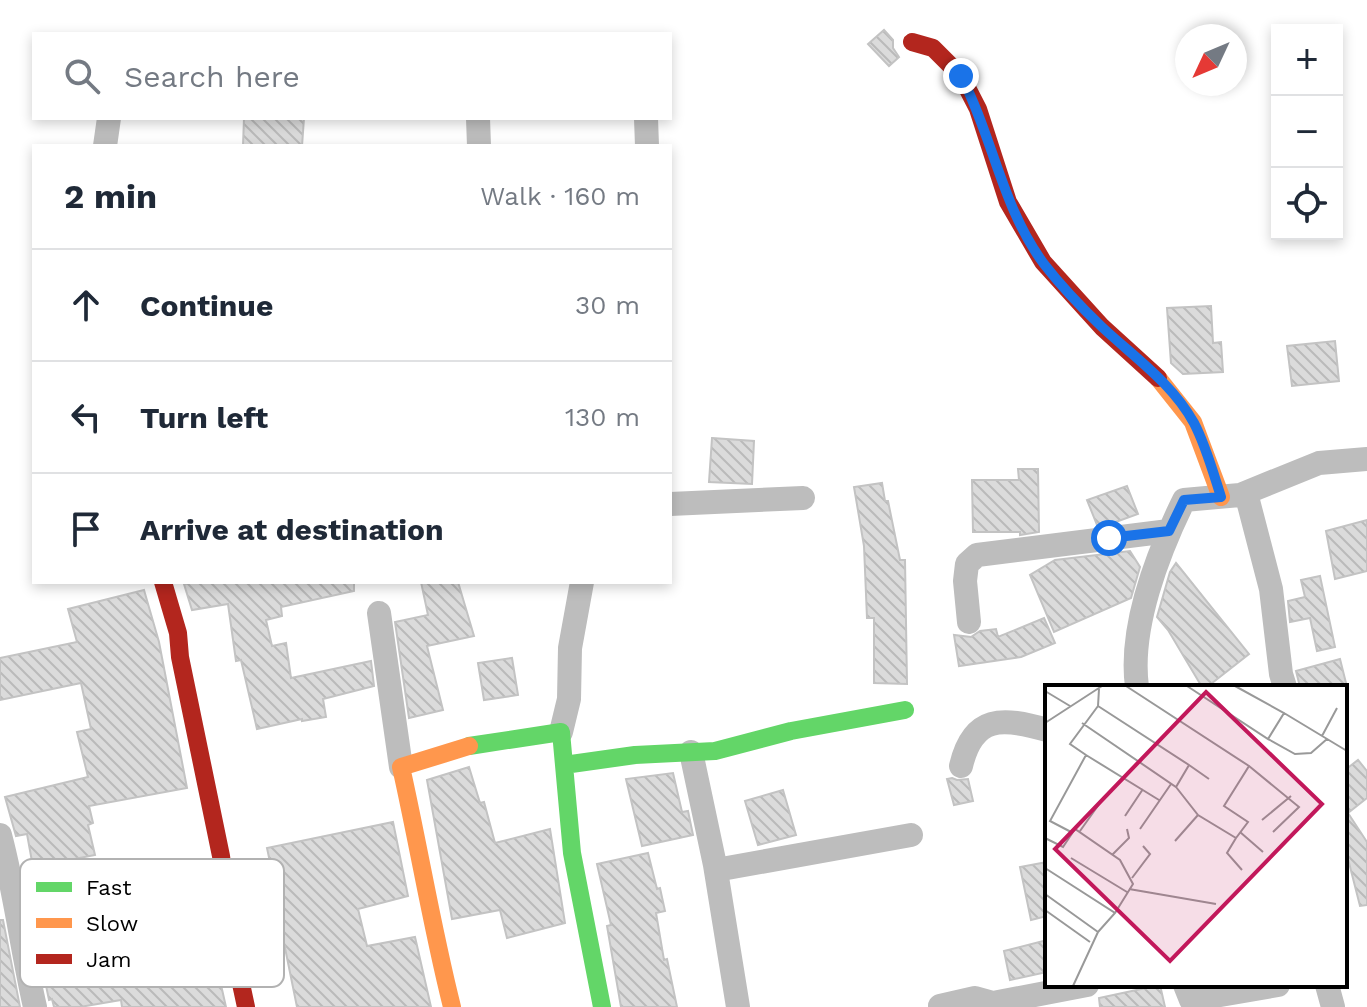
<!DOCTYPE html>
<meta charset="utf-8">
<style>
:root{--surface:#fff;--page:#f6f6f7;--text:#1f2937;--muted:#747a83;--line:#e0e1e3}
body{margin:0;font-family:"Work Sans",sans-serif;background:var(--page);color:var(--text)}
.controls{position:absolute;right:24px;top:24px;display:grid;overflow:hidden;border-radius:0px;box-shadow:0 4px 12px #0003}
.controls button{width:72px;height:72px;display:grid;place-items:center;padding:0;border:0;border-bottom:2px solid var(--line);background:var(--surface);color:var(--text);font:40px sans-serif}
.compass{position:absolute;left:1175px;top:24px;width:72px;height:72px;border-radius:50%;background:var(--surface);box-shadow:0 4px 12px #0003;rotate:226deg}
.stop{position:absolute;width:24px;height:24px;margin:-18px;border:6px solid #1a73e8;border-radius:50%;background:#fff}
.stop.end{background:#1a73e8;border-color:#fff;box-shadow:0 2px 8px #0008}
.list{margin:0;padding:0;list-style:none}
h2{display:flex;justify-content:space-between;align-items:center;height:104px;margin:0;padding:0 32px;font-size:34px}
h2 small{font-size:26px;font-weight:400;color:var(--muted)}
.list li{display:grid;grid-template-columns:52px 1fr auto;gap:24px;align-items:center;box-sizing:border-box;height:112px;padding:0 32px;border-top:2px solid var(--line)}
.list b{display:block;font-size:30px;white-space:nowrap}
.list em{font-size:26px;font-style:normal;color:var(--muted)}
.icon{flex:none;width:44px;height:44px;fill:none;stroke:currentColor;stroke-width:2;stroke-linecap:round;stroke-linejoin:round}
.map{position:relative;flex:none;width:1367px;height:1007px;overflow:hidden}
.search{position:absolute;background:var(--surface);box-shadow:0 4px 12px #0003;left:32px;top:32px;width:640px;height:88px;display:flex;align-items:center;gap:20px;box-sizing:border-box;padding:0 28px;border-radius:0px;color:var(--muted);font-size:30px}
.panel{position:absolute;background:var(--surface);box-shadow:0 4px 12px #0003;left:32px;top:144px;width:640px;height:440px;border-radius:0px}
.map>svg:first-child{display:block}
.building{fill:url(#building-back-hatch);stroke:#c3c3c3;stroke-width:2}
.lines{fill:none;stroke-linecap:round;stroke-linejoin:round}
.street{stroke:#bdbdbd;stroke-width:24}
.fast{stroke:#63d668;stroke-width:18}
.slow{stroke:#ff974d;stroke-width:18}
.jam{stroke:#b3261e;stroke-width:18}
.route{stroke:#1a73e8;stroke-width:10}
.inset-road{fill:none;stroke:#999;stroke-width:2}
.view{fill:#c2185b;fill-opacity:0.15;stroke:#c2185b;stroke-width:4}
.inset-edge{fill:none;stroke:#000;stroke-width:4}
.key{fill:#fff;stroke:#b2b2b2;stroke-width:2}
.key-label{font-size:22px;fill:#000}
</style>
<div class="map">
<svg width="1367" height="1007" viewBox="0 0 1367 1007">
<defs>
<pattern id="building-back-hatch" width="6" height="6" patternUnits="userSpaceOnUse" patternTransform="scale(2)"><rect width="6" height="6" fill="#dbdbdb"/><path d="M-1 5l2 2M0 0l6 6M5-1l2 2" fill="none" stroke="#bababa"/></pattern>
</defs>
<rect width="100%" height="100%" fill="#fff"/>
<!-- building -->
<path class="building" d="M884,30L893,40V48L899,57L889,66L868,44Z
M244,118H304L302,146H243Z
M1211,306L1213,343L1221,342L1223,372L1183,374L1171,363L1167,308Z
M1335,341L1339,381L1292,386L1287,346Z
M712,438L754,441L752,484L709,482Z
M1018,469H1038L1039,532L1020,535V532H973L972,480H1019Z
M882,483L885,501H888L900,560H905L907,684L874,683V618H867L864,546L854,487Z
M1127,486L1138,514L1113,523L1097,525L1087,500Z
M1367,520V571L1335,579L1326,531Z
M1130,551L1140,567L1131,598L1054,632L1030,575L1055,560Z
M1176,563L1249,654L1207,687H1202L1168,630L1157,617L1170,572Z
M1320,576L1335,647L1317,651L1310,618L1290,622L1288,601L1305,597L1301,580Z
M195,582H354V591L281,607L282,616L266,620L272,646L286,643L291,678L371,661L374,686L323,699L326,717L302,721V719L257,729L241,660L236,661L228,604L192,610L184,584Z
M421,582H458L474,636L427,646L443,710L409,718L395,622L428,615Z
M144,590L159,642L187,788L89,806L93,823L88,825L95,855L33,867L27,834L16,836L5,797L88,777L77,732L91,729L81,683L0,700V658L77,642L68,609Z
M1044,618L1055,643L1021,657L959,666L954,635L971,637L980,631L996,629L998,637Z
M512,658L518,695L484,700L478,663Z
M1340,659L1347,687H1300L1296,671Z
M1358,760L1367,771V798L1348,813L1367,842V905L1360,906L1345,847V770Z
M469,767L480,803L484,802L495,843L550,829L565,923L507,938L500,910L452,919L427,780Z
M673,773L682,812L688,811L693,835L642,846L626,779Z
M952,778L957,780L968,779L973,801L954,805L947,779Z
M783,790L796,835L758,845L745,801Z
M393,822L408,896L358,909L367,946L415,937L431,1007H297L283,938L253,945L246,888L274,881L267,848Z
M648,853L657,889L660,888L665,911L656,913L664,960L667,959L677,1007H621L607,926L611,925L597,864Z
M1047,862V916L1031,920L1020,867Z
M204,880L214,954L226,1007H122L121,1000L80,1007H54L52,999L49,1000L39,952L99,936L101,945L158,930L150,891Z
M0,920H3L20,1007H0Z
M1047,940V972L1010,980L1004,951Z
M1160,985L1165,1007H1100L1099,998Z"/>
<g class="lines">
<!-- street -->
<path class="street" d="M478,118L479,146
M646,118L647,146
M105,146L109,118
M1246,493L1271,589L1281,674L1285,687
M670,504L803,498
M379,613L401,767
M969,622L965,581L967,564L977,555L1169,531
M1137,687C1129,628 1158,553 1184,500L1240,495L1319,463L1367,459
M561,732L569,699L570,648L582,582
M691,752L715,865L738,1007
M961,766C973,715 1002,717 1047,730
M0,835C15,891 22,950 35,1007
M716,870L911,835
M1185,985L1191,1000L1278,985
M1327,985L1333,1007
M940,1006L975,998L993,1003L1087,985"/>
<!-- fast -->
<path class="fast" d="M469,746L561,732L572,853L602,1007
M564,765L635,755L715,751L791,731L905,710"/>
<!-- slow -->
<path class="slow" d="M1158,378L1193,422L1221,497
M452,1007C432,928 419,847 401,767L469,746"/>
<!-- jam -->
<path class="jam" d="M912,42L933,48L961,76L978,109L1008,202L1043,262L1102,327L1158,378
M163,582L178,633L180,657L221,856L234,951L246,1007"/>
</g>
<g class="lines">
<!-- route -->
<path class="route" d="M961,76C993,137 1002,208 1044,264C1061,286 1081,307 1102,327C1134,357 1172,383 1194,423C1206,446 1213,472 1221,497L1184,500L1169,531L1109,538"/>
</g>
<!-- overview -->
<g transform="translate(1045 685)">
<rect width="302" height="302" fill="#fff"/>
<path class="inset-road" d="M81,1L204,81L179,121L203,137L191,153L153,130L131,102M142,1L223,54L239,28L190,1M0,6L25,21M239,28L302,66M0,38L57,1M37,38L131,102L144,80L53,21M277,51L292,23M223,54L250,69L266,68L282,54M41,70L114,115M144,80L164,94M204,81L254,122L228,147M80,131L98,104M217,135L246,111M95,144L126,99M35,146L57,115M195,147L218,167M28,148L5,136L41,70L25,59L53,21L54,4M0,153L18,162L30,144L75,175L88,199L70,228M191,153L182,168L197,185M130,156L153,130M67,170L84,153L82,144M26,173L82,207M0,183L70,228L53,247M87,193L105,169L98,161M84,204L171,219M0,209L53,247L28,301M0,225L45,257"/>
<path class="view" d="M161,7L277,119L125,276L10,164Z"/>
<rect width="302" height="302" class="inset-edge"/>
</g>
<!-- legend -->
<rect x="20" y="859" width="264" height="128" rx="12" class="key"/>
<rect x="36" y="882" width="36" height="10" fill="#63d668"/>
<rect x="36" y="918" width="36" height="10" fill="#ff974d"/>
<rect x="36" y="954" width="36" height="10" fill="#b3261e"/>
<g class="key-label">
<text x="86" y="895">Fast</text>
<text x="86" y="931">Slow</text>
<text x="86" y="967">Jam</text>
</g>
</svg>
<div class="controls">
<button>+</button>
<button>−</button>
<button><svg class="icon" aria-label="locate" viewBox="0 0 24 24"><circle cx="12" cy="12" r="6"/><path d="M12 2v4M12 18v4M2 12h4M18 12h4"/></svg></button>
</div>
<svg class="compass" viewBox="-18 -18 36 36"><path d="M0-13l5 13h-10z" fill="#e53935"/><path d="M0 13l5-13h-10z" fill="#747a83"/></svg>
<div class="stop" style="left:1109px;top:538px"></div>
<div class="stop end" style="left:961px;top:76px"></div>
<div class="search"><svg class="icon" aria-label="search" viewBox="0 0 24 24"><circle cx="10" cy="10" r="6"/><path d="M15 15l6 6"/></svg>Search here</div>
<section class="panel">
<h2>2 min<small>Walk · 160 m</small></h2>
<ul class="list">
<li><svg class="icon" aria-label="ahead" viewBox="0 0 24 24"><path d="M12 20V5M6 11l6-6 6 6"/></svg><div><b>Continue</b></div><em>30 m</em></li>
<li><svg class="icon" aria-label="left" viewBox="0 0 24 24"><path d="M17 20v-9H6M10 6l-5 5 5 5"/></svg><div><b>Turn left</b></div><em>130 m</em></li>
<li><svg class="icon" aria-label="arrive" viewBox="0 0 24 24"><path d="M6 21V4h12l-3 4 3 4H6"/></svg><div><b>Arrive at destination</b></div></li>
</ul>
</section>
</div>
